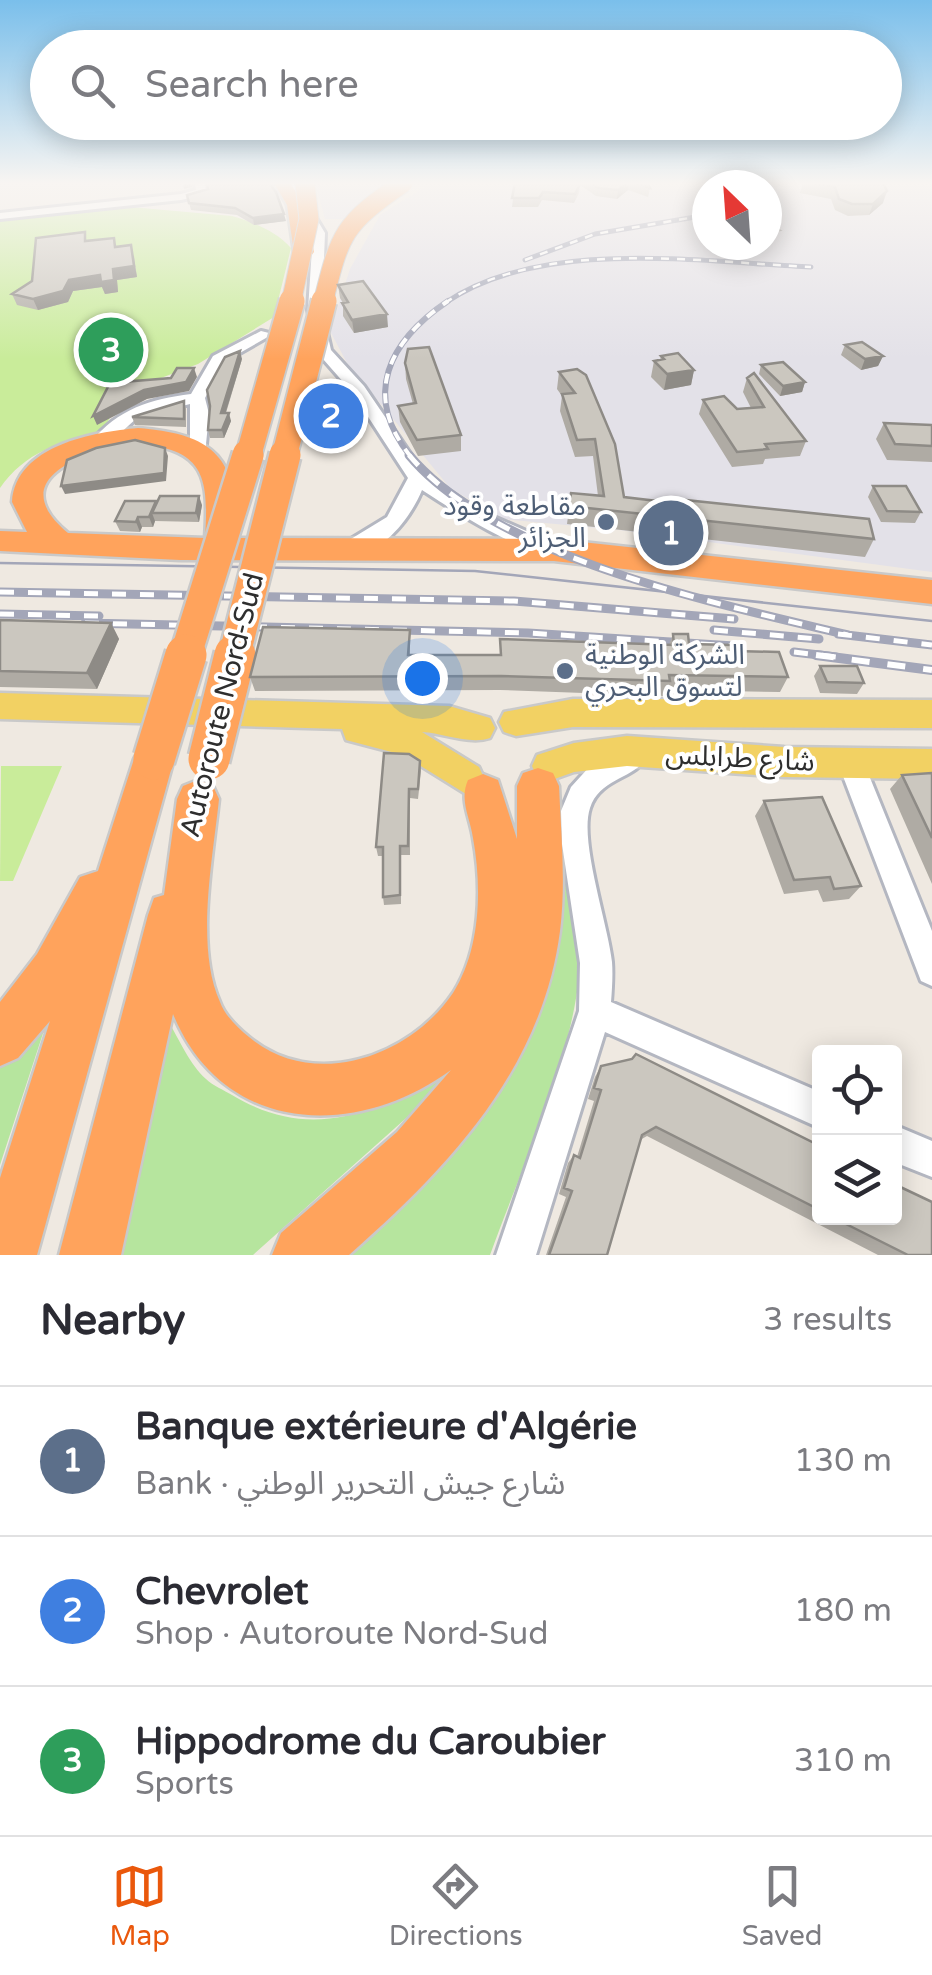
<!DOCTYPE html>
<meta charset="utf-8">
<style>
:root{--surface:#fff;--page:#f2f2f3;--text:#2b2b33;--muted:#7c7c81;--line:#e1e1e2;--accent:#ea580c}
body{margin:0;font-family:"Varela Round","Noto Sans Arabic",sans-serif;background:var(--page);color:var(--text)}
.controls{position:absolute;right:30px;bottom:30px;display:grid;overflow:hidden;border-radius:10px;box-shadow:0 5px 25px #0003}
.controls button{width:90px;height:90px;display:grid;place-items:center;padding:0;border:0;border-bottom:2px solid var(--line);background:var(--surface);color:var(--text);font:50px sans-serif}
.compass{position:absolute;left:692px;top:170px;width:90px;height:90px;border-radius:50%;background:var(--surface);box-shadow:0 5px 25px #0003;rotate:335deg}
.you{position:absolute;left:422px;top:678px;width:35px;height:35px;margin:-25px;border:8px solid #fff;border-radius:50%;background:#1a73e8;box-shadow:0 0 0 15px #1a73e833}
.badge{display:grid;place-items:center;width:65px;height:65px;border-radius:50%;background:var(--accent);color:#fff;font-size:32px;font-weight:700}
.pin{position:absolute;translate:-50% -50%;border:5px solid #fff;box-shadow:0 2px 10px #0006}
.list{margin:0;padding:0;list-style:none}
h2{display:flex;justify-content:space-between;align-items:center;height:130px;margin:0;padding:0 40px;font-size:42px}
h2 small{font-size:32px;font-weight:400;color:var(--muted)}
.list li{display:grid;grid-template-columns:65px 1fr auto;gap:30px;align-items:center;box-sizing:border-box;height:150px;padding:0 40px;border-top:2px solid var(--line)}
.list b{display:block;font-size:38px;white-space:nowrap}
.list p{margin:0;font-size:32px;white-space:nowrap;color:var(--muted)}
.list em{font-size:32px;font-style:normal;color:var(--muted)}
.icon{flex:none;width:55px;height:55px;fill:none;stroke:currentColor;stroke-width:2;stroke-linecap:round;stroke-linejoin:round}
.map{position:relative;flex:none;width:932px;height:1255px;overflow:hidden}
.search{position:absolute;background:var(--surface);box-shadow:0 5px 25px #0003;left:30px;right:30px;top:30px;height:110px;display:flex;align-items:center;gap:25px;box-sizing:border-box;padding:0 35px;border-radius:55px;color:var(--muted);font-size:38px}
.sheet{height:580px;background:var(--surface)}
nav{display:flex;justify-content:space-around;align-items:center;box-sizing:border-box;height:140px;border-top:2px solid var(--line);background:var(--surface);font-size:28px;color:var(--muted)}
nav a{display:grid;justify-items:center;gap:5px}
nav .on{color:var(--accent)}
.map>svg:first-child{display:block}
.industrial{fill:#e3e1e8;fill-rule:evenodd}
.green{fill:#b6e59e}
.pitch{fill:#c9ec9a}
.lines{fill:none;stroke-linecap:round;stroke-linejoin:round}
.minor-casing{stroke:#b4b7c1;stroke-width:6}
.major-casing{stroke:#c9c9c9;stroke-width:5}
.highway-casing{stroke:#c9c9c9;stroke-width:5}
.minor{fill:#fff;fill-rule:evenodd}
.major{fill:#f2d163;fill-rule:evenodd}
.highway{fill:#ffa35c;fill-rule:evenodd}
.tram{stroke:#a3a6b8;stroke-width:2.5}
.rail-far3-casing{stroke:#a3a6b8;stroke-width:5}
.rail-far2-casing{stroke:#a3a6b8;stroke-width:6}
.rail-far1-casing{stroke:#a3a6b8;stroke-width:9}
.rail-casing{stroke:#a3a6b8;stroke-width:10}
.rail-far3{stroke:#fff;stroke-width:2.5;stroke-dasharray:8;stroke-linecap:butt}
.rail-far2{stroke:#fff;stroke-width:4;stroke-dasharray:10;stroke-linecap:butt}
.rail-far1{stroke:#fff;stroke-width:5;stroke-dasharray:14;stroke-linecap:butt}
.rail{stroke:#fff;stroke-width:6;stroke-dasharray:18;stroke-linecap:butt}
.highway-bridge-far3-casing{stroke:#c9c9c9;stroke-width:21;stroke-linecap:butt}
.highway-bridge-far2-casing{stroke:#c9c9c9;stroke-width:29;stroke-linecap:butt}
.highway-bridge-far1-casing{stroke:#c9c9c9;stroke-width:36;stroke-linecap:butt}
.highway-bridge-casing{stroke:#c9c9c9;stroke-width:46;stroke-linecap:butt}
.highway-bridge-far3{stroke:#ffa35c;stroke-width:19}
.highway-bridge-far2{stroke:#ffa35c;stroke-width:25}
.highway-bridge-far1{stroke:#ffa35c;stroke-width:31}
.highway-bridge{stroke:#ffa35c;stroke-width:41}
.wall{fill:#afaba4}
.shaded-wall{fill:#8e8b86}
.building{fill:#cbc7bf;stroke:#8e8b86;stroke-width:2.5}
.service-dot{fill:#5c6f8a;stroke:#fff;stroke-width:4}
.labels{text-anchor:middle;dominant-baseline:central;stroke-width:8;stroke-linejoin:round;paint-order:stroke}
.service-label{font-size:28px;fill:#4e5e75;stroke:#fff;text-anchor:end}
.street-label{font-size:28px;fill:#2e2e2e;stroke:#fff}
</style>
<div class="map">
<svg width="932" height="1255" viewBox="0 0 932 1255">
<rect width="100%" height="100%" fill="#efe9e1"/>
<!-- industrial -->
<path class="industrial" d="M315,183H393L344,219H325Z
M431,183H932V572L619,530L502,519L450,488L347,363L330,331L350,269L380,215ZM707,185H767V245H707Z"/>
<!-- green -->
<path class="green" d="M557,775C564,822 583,896 582,941C579,1049 526,1155 490,1255H332L508,1071L549,986L560,888Z
M49,1015L0,1165V1060Z
M168,1021C179,1039 190,1065 206,1079C213,1086 224,1090 232,1095C308,1141 372,1115 442,1074L432,1095L253,1255H116Z"/>
<!-- pitch -->
<path class="pitch" d="M119,206L232,216C253,222 276,231 291,248L274,317L198,364L124,392L101,434C61,440 24,453 0,488V220Z
M1,766H62L13,881H0Z"/>
<g class="lines">
<defs>
<path id="minor" d="M195,183H205L206,194L181,200L0,219V213L181,194L196,190Z
M285,183H295L325,233L322,310L331,350L364,386L424,474L478,510L556,544L559,549L556,554C531,560 446,506 422,490C411,517 380,560 346,552L343,547L346,542L387,517L408,478L352,392L316,351L308,310L313,233Z
M261,331L273,334L224,362L205,398L209,414L205,454H193L190,450V404L138,417L106,446L100,447L91,442C118,409 150,399 191,394L213,356Z
M633,746L642,749L646,757C636,779 600,777 590,808C579,841 608,924 612,962C613,975 612,989 611,1002L820,1092V1128L605,1032L536,1255H496L579,1011L580,963L562,844L561,811L571,787L591,765Z
M851,752L860,755L864,763L932,931V986L921,981L838,763L842,755Z
M894,1125L932,1141V1177L894,1162Z"/>
<path id="major" d="M0,693L449,706L490,718L495,728L490,738C470,745 443,733 422,732L479,767L484,778L479,789L466,794L403,755L346,740L342,729L0,719Z
M573,699L932,700V728L573,727L516,736L504,732L499,722L504,712Z
M627,736L784,747L932,749V779L784,777L627,766L574,772L549,781L537,777L532,766L537,755L574,743Z"/>
<path id="highway" d="M274,183H290L305,205L314,252L311,256L304,258L294,252L287,205Z
M138,428C217,434 238,460 237,538L554,539L932,580V604L554,561L180,560L0,551V531L27,532L12,502C16,445 94,432 138,428ZM138,444C205,449 209,478 205,538L68,533C0,477 90,449 138,444Z
M154,742L168,747L174,759L37,1255H0V1178L50,1021L18,1058L0,1066V1002L37,954L80,877L98,871L134,759L140,747Z
M538,768L553,773L559,786C561,834 566,883 560,931C542,1069 449,1167 349,1255H272L281,1233L397,1132L451,1070C355,1140 223,1135 173,1014L121,1255H59L148,915L154,898L164,895L177,799L183,786L198,780L213,786L219,799C213,858 195,947 220,1002C225,1016 238,1028 249,1037C313,1091 410,1057 453,993C481,949 482,887 473,838C470,817 459,800 468,780L483,774L498,780L517,839V786L523,773Z"/>
</defs>
<!-- minor casing -->
<use href="#minor" class="minor-casing"/>
<!-- major casing -->
<use href="#major" class="major-casing"/>
<!-- highway casing -->
<use href="#highway" class="highway-casing"/>
<!-- minor -->
<use href="#minor" class="minor"/>
<!-- major -->
<use href="#major" class="major"/>
<!-- highway -->
<use href="#highway" class="highway"/>
<!-- tram -->
<path class="tram" d="M0,563L475,571L932,621"/>
<defs>
<path id="rail-far3" d="M525,260L595,234L707,215
M445,303C542,237 699,262 811,267"/>
<path id="rail-far2" d="M411,457C361,395 389,341 448,301"/>
<path id="rail-far1" d="M409,455C495,558 719,604 848,635
M0,592L514,601L734,619
M0,614L99,616
M85,623L528,633L734,646
M714,630L819,639
M838,634L932,645
M794,652L836,657"/>
<path id="rail" d="M816,655L932,670"/>
</defs>
<!-- rail-far3 casing -->
<use href="#rail-far3" class="rail-far3-casing"/>
<!-- rail-far2 casing -->
<use href="#rail-far2" class="rail-far2-casing"/>
<!-- rail-far1 casing -->
<use href="#rail-far1" class="rail-far1-casing"/>
<!-- rail casing -->
<use href="#rail" class="rail-casing"/>
<!-- rail-far3 -->
<use href="#rail-far3" class="rail-far3"/>
<!-- rail-far2 -->
<use href="#rail-far2" class="rail-far2"/>
<!-- rail-far1 -->
<use href="#rail-far1" class="rail-far1"/>
<!-- rail -->
<use href="#rail" class="rail"/>
<defs>
<path id="highway-bridge-far3" d="M291,303L309,219L305,183
M323,303C340,233 343,224 403,183"/>
<path id="highway-bridge-far2" d="M248,457L292,301
M284,457L324,301"/>
<path id="highway-bridge-far1" d="M185,657L248,455
M234,657L285,455"/>
<path id="highway-bridge" d="M154,759L186,655
M209,759L235,655"/>
</defs>
<!-- highway-bridge-far3 casing -->
<use href="#highway-bridge-far3" class="highway-bridge-far3-casing"/>
<!-- highway-bridge-far2 casing -->
<use href="#highway-bridge-far2" class="highway-bridge-far2-casing"/>
<!-- highway-bridge-far1 casing -->
<use href="#highway-bridge-far1" class="highway-bridge-far1-casing"/>
<!-- highway-bridge casing -->
<use href="#highway-bridge" class="highway-bridge-casing"/>
<!-- highway-bridge-far3 -->
<use href="#highway-bridge-far3" class="highway-bridge-far3"/>
<!-- highway-bridge-far2 -->
<use href="#highway-bridge-far2" class="highway-bridge-far2"/>
<!-- highway-bridge-far1 -->
<use href="#highway-bridge-far1" class="highway-bridge-far1"/>
<!-- highway-bridge -->
<use href="#highway-bridge" class="highway-bridge"/>
</g>
<!-- wall -->
<path class="wall" d="M515,183H648L650,188L648,197L628,190L617,199L596,196L580,185L579,193L574,203L542,200L538,207H512Z
M803,183H883V203L869,215L848,216L835,210L831,199L800,193Z
M187,195L286,221L254,225L237,215L191,210Z
M88,241L117,247L134,256L137,277L117,280L118,292L105,294L102,287L73,291L68,302L38,310L17,305L12,294Z
M338,285L388,327L354,333L343,316V303L340,298Z
M845,345L883,356L878,366L861,370L841,355Z
M661,356L694,370L691,385L664,390L651,377L654,361L660,360Z
M242,359L226,413L231,421L224,438H210L208,430Z
M405,363L461,435V451L418,456L400,422L398,406L413,404L406,379Z
M761,365L805,382L802,392L780,396L759,374Z
M577,369L624,497L665,502L666,498L874,539L865,557L567,524L571,493L598,496L593,456L575,457L560,411L562,396L557,389L559,372Z
M747,378L806,441L800,456L765,459L763,464L732,467L699,414L703,400L737,409L751,408L743,392Z
M184,401L186,409V427L135,425L132,417Z
M884,423L932,425V462L887,460L876,439Z
M873,486L921,512L915,523L881,522L868,497Z
M125,501L202,505L199,522L155,521L153,527H142L140,532L120,531L115,521Z
M0,620L111,623L119,639L97,689L0,687Z
M410,630V655H500V639L669,645L673,634L689,644L735,651L788,677L780,692L668,690L666,696L500,690L255,691L250,677Z
M820,666L864,683L857,694L820,693L814,676Z
M420,761L421,771L418,799L410,798V855H401V904L384,905L383,897V856H378L376,847Z
M932,773V884L890,789L902,775Z
M764,801L861,886L849,899L823,902L818,890L784,894L755,816Z
M601,1066L820,1146V1218H894L932,1255H878L647,1136L640,1140L607,1255H546L566,1197L559,1194L568,1163L574,1155L577,1157L594,1101L588,1099L595,1077Z"/>
<!-- shaded-wall -->
<path class="shaded-wall" d="M183,183H193L192,187L184,189Z
M627,183H629L628,190L617,199L618,190Z
M887,191L883,203L869,215L873,204Z
M284,214L286,221L254,225L253,218Z
M779,230L777,235L767,236V232Z
M131,245L137,277L117,280L118,292L105,294L102,287L73,291L68,302L38,310L33,299L69,280L113,269Z
M387,314L388,327L354,333L352,320Z
M240,351L242,359L223,421L221,413Z
M883,356L878,366L861,370L865,359Z
M194,368L197,377L189,391L147,399L97,425L93,416L144,390Z
M694,370L691,385L664,390L667,374Z
M805,382L802,392L780,396L783,386Z
M229,413L231,421L224,438L222,430Z
M165,448L168,456L166,481L65,494L61,486Z
M199,496L202,505L199,522L196,513Z
M156,501L152,513L155,521L153,527L149,517Z
M138,517L142,527L140,532L136,522Z
M111,623L119,639L97,689L87,673Z"/>
<!-- building -->
<path class="building" d="M207,183H269L276,192L284,214L253,218L235,208L189,203L187,195L208,189Z
M515,183H577L580,184L575,194L543,192L539,198H512Z
M591,183H627L618,190L598,188Z
M635,183H648L650,188Z
M812,183H883L887,191L873,204H852L839,199L835,187Z
M767,223L779,230L767,232Z
M85,232V241L114,238L115,247L131,245L134,266L113,269L114,280L101,282L100,275L69,280L63,291L33,299L12,294L32,281L36,238Z
M363,281L387,314L352,320L342,303L348,302L338,285Z
M862,342L883,356L865,359L845,345Z
M429,347L461,435L417,440L398,406L416,403L405,363L408,349Z
M240,351L221,413H229L222,430H208L210,406L207,390L225,357Z
M678,353L694,370L667,374L654,361L664,359L661,356Z
M783,362L805,382L783,386L761,365Z
M177,368H194L186,382L144,390L93,416L110,383L171,378Z
M577,369L586,375L615,444L624,497L666,502V498L869,519L874,539L569,506L571,493L604,496L595,439L577,440L562,394L575,393L559,372Z
M754,373L806,441L765,444L768,449L737,452L703,400L724,396L737,409L764,407L747,378Z
M184,401V419L132,417Z
M884,423L932,425V446L895,444Z
M135,440L165,448L164,473L61,486L67,460L96,448Z
M873,486H906L921,512L887,511Z
M160,496H199L196,513H152Z
M125,501H156L149,517H138L136,522L115,521Z
M0,620L111,623L87,673L0,671Z
M263,627L410,630L408,655H501L500,639L674,645L673,634H688L689,644L733,645L735,651L779,652L788,677L669,675L670,681L501,676L250,677Z
M820,666H857L864,683L827,682Z
M384,753L409,754L420,761L418,789H409L408,846H400V895L383,897V847H376Z
M932,773V838L902,775Z
M822,797L861,886L834,889L830,877L794,880L764,801Z
M636,1054L820,1146V1210L656,1127L642,1135L607,1255H549L572,1191L564,1188L574,1155L580,1158L601,1090L594,1088L601,1066L632,1059Z
M894,1184L932,1202V1255H908L834,1218H894Z"/>
<!-- sky -->
<linearGradient id="sky" x2="0" y2="1"><stop stop-color="#7abfeb"/><stop offset="0.51" stop-color="#f8f5f2"/><stop offset="1" stop-color="#f8f5f2" stop-opacity="0"/></linearGradient>
<rect width="932" height="359" fill="url(#sky)"/>
<!-- markers -->
<g class="service-dot">
<circle cx="606" cy="522" r="10"/>
<circle cx="565" cy="671" r="10"/>
</g>
<g class="labels">
<!-- service labels -->
<g class="service-label">
<text x="586" y="506">مقاطعة وقود<tspan x="586" dy="32">الجزائر</tspan></text>
<text x="585" y="655" text-anchor="start">الشركة الوطنية<tspan x="585" dy="32">لتسوق البحري</tspan></text>
</g>
<!-- street labels -->
<g class="street-label">
<text transform="translate(222 705) rotate(-76)">Autoroute Nord-Sud</text>
<text transform="translate(740 758) rotate(3)">شارع طرابلس</text>
</g>
</g>
</svg>
<div class="controls">
<button><svg class="icon" aria-label="locate" viewBox="0 0 24 24"><circle cx="12" cy="12" r="6"/><path d="M12 2v4M12 18v4M2 12h4M18 12h4"/></svg></button>
<button><svg class="icon" aria-label="layers" viewBox="0 0 24 24"><path d="M12 4l9 5-9 5-9-5zM3 14l9 5 9-5"/></svg></button>
</div>
<svg class="compass" viewBox="-18 -18 36 36"><path d="M0-13l5 13h-10z" fill="#e53935"/><path d="M0 13l5-13h-10z" fill="#7c7c81"/></svg>
<div class="you"></div>
<div class="pin badge" style="left:671px;top:533px;background:#5c6f8a">1</div>
<div class="pin badge" style="left:331px;top:416px;background:#3f7fe0">2</div>
<div class="pin badge" style="left:111px;top:350px;background:#2e9e5b">3</div>
<div class="search"><svg class="icon" aria-label="search" viewBox="0 0 24 24"><circle cx="10" cy="10" r="6"/><path d="M15 15l6 6"/></svg>Search here</div>
</div>
<section class="sheet">
<h2>Nearby<small>3 results</small></h2>
<ul class="list">
<li><span class="badge" style="background:#5c6f8a">1</span><div><b>Banque extérieure d'Algérie</b><p>Bank · شارع جيش التحرير الوطني</p></div><em>130 m</em></li>
<li><span class="badge" style="background:#3f7fe0">2</span><div><b>Chevrolet</b><p>Shop · Autoroute Nord-Sud</p></div><em>180 m</em></li>
<li><span class="badge" style="background:#2e9e5b">3</span><div><b>Hippodrome du Caroubier</b><p>Sports</p></div><em>310 m</em></li>
</ul>
</section>
<nav>
<a class="on"><svg class="icon" aria-label="map" viewBox="0 0 24 24"><path d="M3 6l6-2 6 2 6-2v14l-6 2-6-2-6 2zM9 4v14M15 6v14"/></svg>Map</a>
<a><svg class="icon" aria-label="directions" viewBox="0 0 24 24"><path d="M12 3l9 9-9 9-9-9zM9 14v-3h6M13 9l2 2-2 2"/></svg>Directions</a>
<a><svg class="icon" aria-label="saved" viewBox="0 0 24 24"><path d="M7 4h10v16l-5-4-5 4z"/></svg>Saved</a>
</nav>
